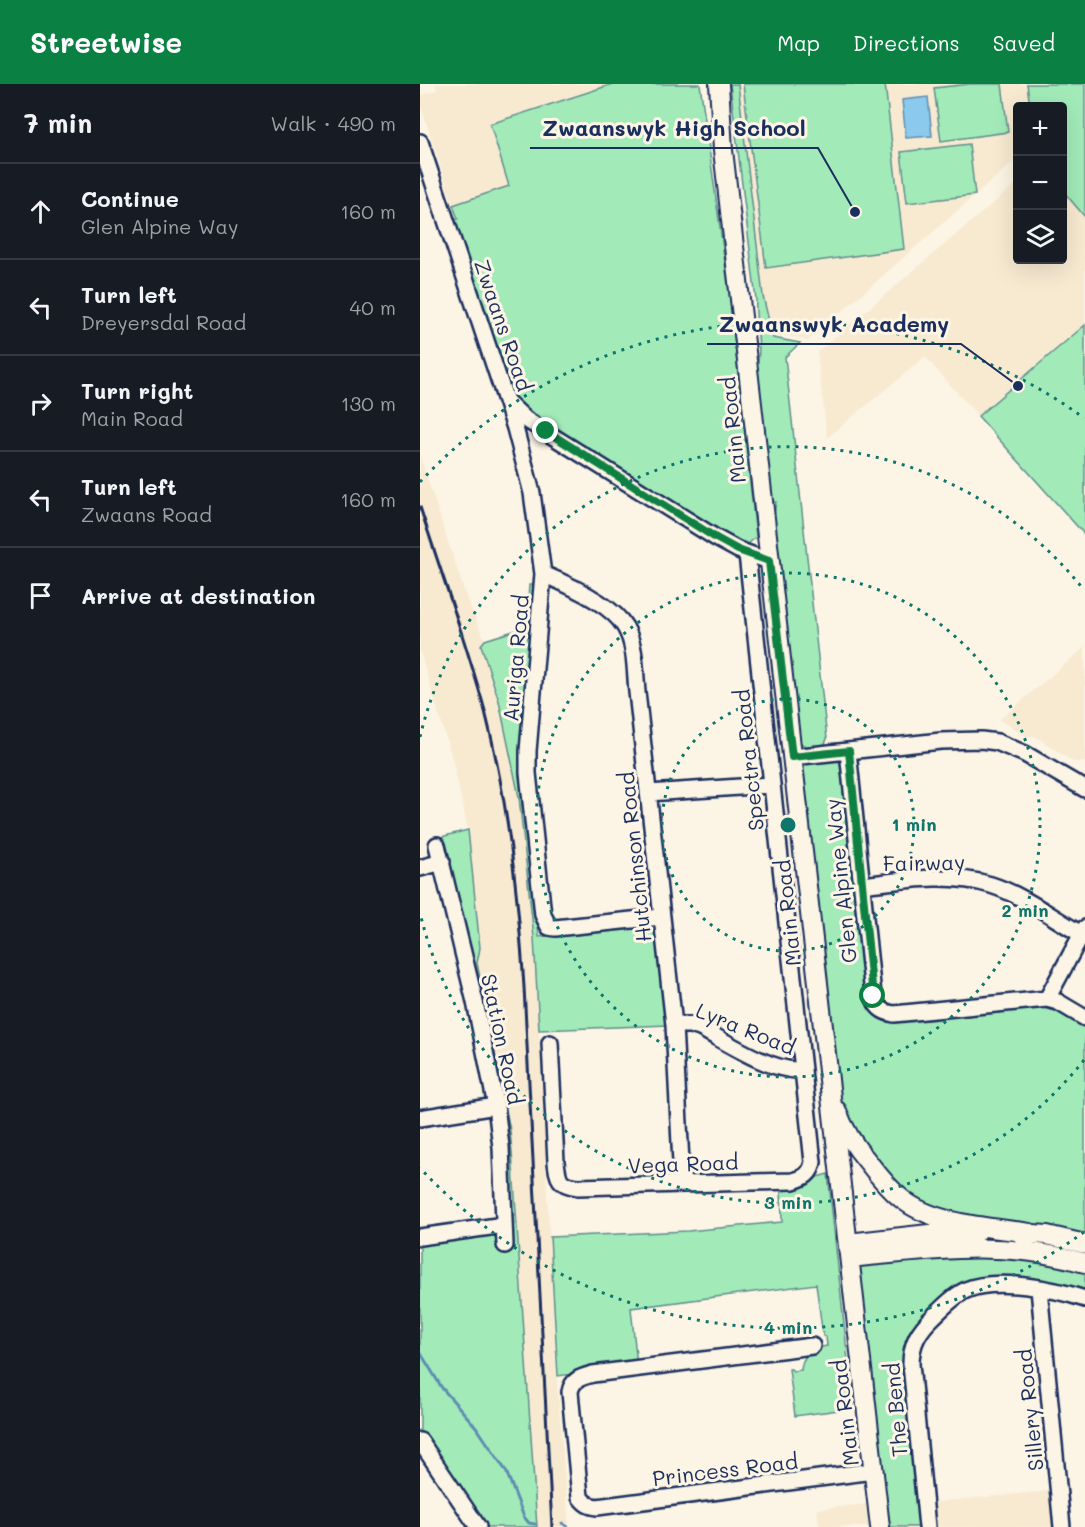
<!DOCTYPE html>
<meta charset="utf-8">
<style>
:root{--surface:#171b24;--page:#20242c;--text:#f1f3f6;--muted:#9ea1a6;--line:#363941;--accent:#0b8043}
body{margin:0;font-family:Mali,sans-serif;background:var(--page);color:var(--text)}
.controls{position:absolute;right:18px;top:18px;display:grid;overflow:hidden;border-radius:6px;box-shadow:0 6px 24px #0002}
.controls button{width:54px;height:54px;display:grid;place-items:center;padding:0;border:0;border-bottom:2px solid var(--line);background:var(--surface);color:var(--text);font:30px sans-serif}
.stop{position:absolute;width:18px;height:18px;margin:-14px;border:4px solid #0b8043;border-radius:50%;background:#fff}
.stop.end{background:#0b8043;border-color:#fff;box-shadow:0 2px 6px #0008}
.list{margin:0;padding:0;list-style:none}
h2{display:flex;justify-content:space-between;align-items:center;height:78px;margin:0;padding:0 24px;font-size:26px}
h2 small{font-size:20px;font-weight:400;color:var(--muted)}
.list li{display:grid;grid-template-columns:39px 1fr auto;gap:18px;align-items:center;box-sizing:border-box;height:96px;padding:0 24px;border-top:2px solid var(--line)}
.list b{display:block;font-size:22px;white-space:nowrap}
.list p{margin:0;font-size:20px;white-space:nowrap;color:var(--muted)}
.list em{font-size:20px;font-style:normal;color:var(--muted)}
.icon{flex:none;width:33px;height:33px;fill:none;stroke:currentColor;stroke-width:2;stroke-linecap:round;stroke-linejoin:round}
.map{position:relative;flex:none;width:665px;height:1443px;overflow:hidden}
header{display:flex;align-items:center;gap:36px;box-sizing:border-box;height:84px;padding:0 30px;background:var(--accent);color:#fff}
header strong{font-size:28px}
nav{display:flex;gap:33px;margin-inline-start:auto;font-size:21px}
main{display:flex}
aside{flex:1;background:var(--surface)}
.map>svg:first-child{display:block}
.built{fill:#f8ead1}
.green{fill:#a2ebb9;stroke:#5e8d8c;stroke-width:1.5}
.water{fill:#8bcaec;stroke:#5e8cb3;stroke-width:1.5}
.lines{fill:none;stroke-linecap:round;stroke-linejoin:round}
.stream{stroke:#5e8cb3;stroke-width:3}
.minor-casing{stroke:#1b2f5e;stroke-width:20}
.major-casing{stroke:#1b2f5e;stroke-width:22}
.minor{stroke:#fcf5e5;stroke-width:15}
.major{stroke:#fcf5e5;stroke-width:18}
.rail{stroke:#1b2f5e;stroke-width:3}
.route{stroke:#0b8043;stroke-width:8}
.ring{fill:none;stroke:#0f766e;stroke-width:3;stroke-dasharray:3 6}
.labels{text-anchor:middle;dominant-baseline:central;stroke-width:6;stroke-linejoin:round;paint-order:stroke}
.street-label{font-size:21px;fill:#1b2f5e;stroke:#fcf5e5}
.centre{fill:#0f766e;stroke:#fcf5e5;stroke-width:3}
.ring-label{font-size:18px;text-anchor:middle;font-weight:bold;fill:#0f766e;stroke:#fcf5e5;stroke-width:6;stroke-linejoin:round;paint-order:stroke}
.leader{fill:none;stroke:#1b2f5e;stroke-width:2}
.callout-dot{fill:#1b2f5e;stroke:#fcf5e5;stroke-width:2}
.callout-label{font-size:22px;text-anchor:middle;font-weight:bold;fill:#1b2f5e;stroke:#fcf5e5;stroke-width:6;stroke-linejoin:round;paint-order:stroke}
</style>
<header>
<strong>Streetwise</strong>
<nav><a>Map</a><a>Directions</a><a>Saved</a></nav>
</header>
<main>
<aside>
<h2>7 min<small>Walk · 490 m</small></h2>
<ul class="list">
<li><svg class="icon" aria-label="ahead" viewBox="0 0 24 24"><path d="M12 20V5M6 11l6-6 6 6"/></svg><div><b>Continue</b><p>Glen Alpine Way</p></div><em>160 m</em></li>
<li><svg class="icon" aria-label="left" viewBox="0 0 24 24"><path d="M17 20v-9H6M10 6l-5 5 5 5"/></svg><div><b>Turn left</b><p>Dreyersdal Road</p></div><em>40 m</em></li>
<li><svg class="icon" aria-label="right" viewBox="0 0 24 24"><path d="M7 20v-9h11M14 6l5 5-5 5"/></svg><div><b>Turn right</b><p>Main Road</p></div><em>130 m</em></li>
<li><svg class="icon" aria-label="left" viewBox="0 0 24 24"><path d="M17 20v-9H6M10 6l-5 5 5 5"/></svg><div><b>Turn left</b><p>Zwaans Road</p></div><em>160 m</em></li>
<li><svg class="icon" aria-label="arrive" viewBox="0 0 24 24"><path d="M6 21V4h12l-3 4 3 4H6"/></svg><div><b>Arrive at destination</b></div></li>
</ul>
</aside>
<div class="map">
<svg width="665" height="1443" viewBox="0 0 665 1443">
<rect width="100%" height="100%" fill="#fcf5e5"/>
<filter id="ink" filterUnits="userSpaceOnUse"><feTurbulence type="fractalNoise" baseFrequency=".0167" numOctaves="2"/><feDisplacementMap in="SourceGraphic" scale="12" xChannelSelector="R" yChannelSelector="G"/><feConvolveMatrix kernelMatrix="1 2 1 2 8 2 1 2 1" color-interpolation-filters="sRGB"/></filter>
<g filter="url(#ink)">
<!-- built -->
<path class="built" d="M15,0H193L70,40L90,102L33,121L0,20L1,11L17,6Z
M318,0H607L610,22H598L597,75L387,258L383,255L352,250L343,212Z
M597,99L598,176H642L643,107L665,133V451L505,273L407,354L397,268Z
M0,372L47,515L65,556L61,561L79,617L99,713L114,854L137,1297L149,1443H117L90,1046L57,879L60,864L48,746L33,678L0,568Z
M665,563V678H653L615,652H606L579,636Z
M638,1406L642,1443H507L504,1419Z
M457,1419L460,1443H399L397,1425Z"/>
<!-- green -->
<path class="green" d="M193,0H280L310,215L336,453L328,460L316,459L110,331L88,310L32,138L38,135L33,121L89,102L70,40Z
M310,0H318L343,212L353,254L380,259L365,273L407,655L403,663C392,664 385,665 378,656L354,431L356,418H352L335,288C344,267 334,239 336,216Z
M323,0H465L484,165L346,184Z
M550,0H582L588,48L521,57L514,4Z
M607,0H665V133L643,107L642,22H610Z
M549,60L555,111L487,119L481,68Z
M665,241V451L558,332Z
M109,501H117L103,690L119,853L221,841H227L236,849L248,941L119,946L114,854L99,713L79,617L61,561L65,556L106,543Z
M428,667L460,925L610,915L665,934V1160L492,1122L419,1031L372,673Z
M48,746L60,864L57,879L90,1046L92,1068L117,1443H64L0,1348V1160L69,1150L74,1151L78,1159V1005L21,753Z
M408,1090L433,1324L375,1332L369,1285H371L373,1287L381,1286C382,1270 393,1264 407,1262L406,1253L403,1252L396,1200L211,1224L217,1281L138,1292L130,1153L268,1147L362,1138L361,1103Z
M510,1166L665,1179V1215L555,1203L493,1259L507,1443H461L430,1174Z"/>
<!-- water -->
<path class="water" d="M508,13L512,52L486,54L482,16Z"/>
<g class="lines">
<!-- stream -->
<path class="stream" d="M0,1268L22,1304L57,1344L86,1387L104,1433L109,1439L115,1440
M142,1439L148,1443"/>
<defs>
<path id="minor" d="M0,58L95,344L112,409L123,490L108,667V689L123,831L129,843L135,844L241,833
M87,318L105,335L296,454L318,466L349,477
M123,490C147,500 192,520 205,543C216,561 215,588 217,608L254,941L262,1099
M428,667L453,911C456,923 462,928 474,930L627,915L638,918L665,934
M372,673L521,657L561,656L577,658L605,670L665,705
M228,709L351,701
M17,761L55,918L76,1022L81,1063L85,1161
M0,784L22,778
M442,801C485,796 529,788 571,801C603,811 633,834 661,850
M627,915L665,844
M254,941H270L280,944C306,958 353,989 382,986
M130,959L136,1078C138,1095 139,1101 158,1103L373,1097C384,1094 391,1090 393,1078L327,470
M0,1034L76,1022
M0,1153L84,1141
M619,1205L642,1443
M392,1262L173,1290C162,1293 152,1295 150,1308L160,1413C165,1420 169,1422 177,1423L453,1387
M0,1357L58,1443
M507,1443L491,1280C491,1259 499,1246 514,1232C524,1222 534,1212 546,1206C576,1193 635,1205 665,1215"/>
<path id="major" d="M299,0L303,66L460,1443
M417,1027C424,1046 435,1063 448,1078C458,1091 469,1105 482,1115C514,1141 571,1143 610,1149
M600,1149L627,1151L665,1160
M428,1159L509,1150L557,1148
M430,1174C513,1166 582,1155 665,1179"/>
</defs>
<!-- minor casing -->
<use href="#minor" class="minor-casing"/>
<!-- major casing -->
<use href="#major" class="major-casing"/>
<!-- minor -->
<use href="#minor" class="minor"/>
<!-- major -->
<use href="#major" class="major"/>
<!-- rail -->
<path class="rail" d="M0,423C22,491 46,558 65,627C88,717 98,810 104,903L132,1443"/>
</g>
</g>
<g class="lines" filter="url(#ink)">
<!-- route -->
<path class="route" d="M126,347L296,454L318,466L349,477L372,673L429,667L453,912"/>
</g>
<!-- distance rings -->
<g class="ring">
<circle cx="368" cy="741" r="126"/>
<circle cx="368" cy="741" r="252"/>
<path d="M664 976A378 378 0 0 1 0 829M0 653A378 378 0 0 1 664 506"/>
<path d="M664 1148A503 503 0 0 1 0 1084M0 398A503 503 0 0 1 664 334"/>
</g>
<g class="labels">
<!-- street labels -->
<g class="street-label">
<text transform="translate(84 241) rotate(71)">Zwaans Road</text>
<text transform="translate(312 346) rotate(-96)">Main Road</text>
<text transform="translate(95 574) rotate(-85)">Auriga Road</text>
<text transform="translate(328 676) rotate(-96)">Spectra Road</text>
<text transform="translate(214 773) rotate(-96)">Hutchinson Road</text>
<text transform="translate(504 778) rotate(-1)">Fairway</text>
<text transform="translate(420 797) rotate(-96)">Glen Alpine Way</text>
<text transform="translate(367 829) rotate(-96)">Main Road</text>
<text transform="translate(326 944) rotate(22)">Lyra Road</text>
<text transform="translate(83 955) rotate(78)">Station Road</text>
<text transform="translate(263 1079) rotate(-2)">Vega Road</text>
<text transform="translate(475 1326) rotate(-95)">The Bend</text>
<text transform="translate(609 1326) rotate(-96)">Sillery Road</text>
<text transform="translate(424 1329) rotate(-97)">Main Road</text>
<text transform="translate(305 1385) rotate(-7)">Princess Road</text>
</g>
</g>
<circle cx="368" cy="741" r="9" class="centre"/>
<g class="ring-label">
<text x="494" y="747">1 min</text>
<text x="605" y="833">2 min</text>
<text x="368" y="1125">3 min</text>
<text x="368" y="1250">4 min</text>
</g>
<!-- callouts -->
<path class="leader" d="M435 128L398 64H110M598 302L541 260H287"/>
<g class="callout-dot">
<circle cx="435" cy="128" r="6"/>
<circle cx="598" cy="302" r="6"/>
</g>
<g class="callout-label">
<text x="254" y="52">Zwaanswyk High School</text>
<text x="414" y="248">Zwaanswyk Academy</text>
</g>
</svg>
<div class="controls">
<button>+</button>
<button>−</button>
<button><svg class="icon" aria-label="layers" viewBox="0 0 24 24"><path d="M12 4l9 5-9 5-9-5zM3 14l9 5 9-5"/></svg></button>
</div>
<div class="stop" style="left:453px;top:912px"></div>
<div class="stop end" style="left:126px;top:347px"></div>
</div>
</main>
